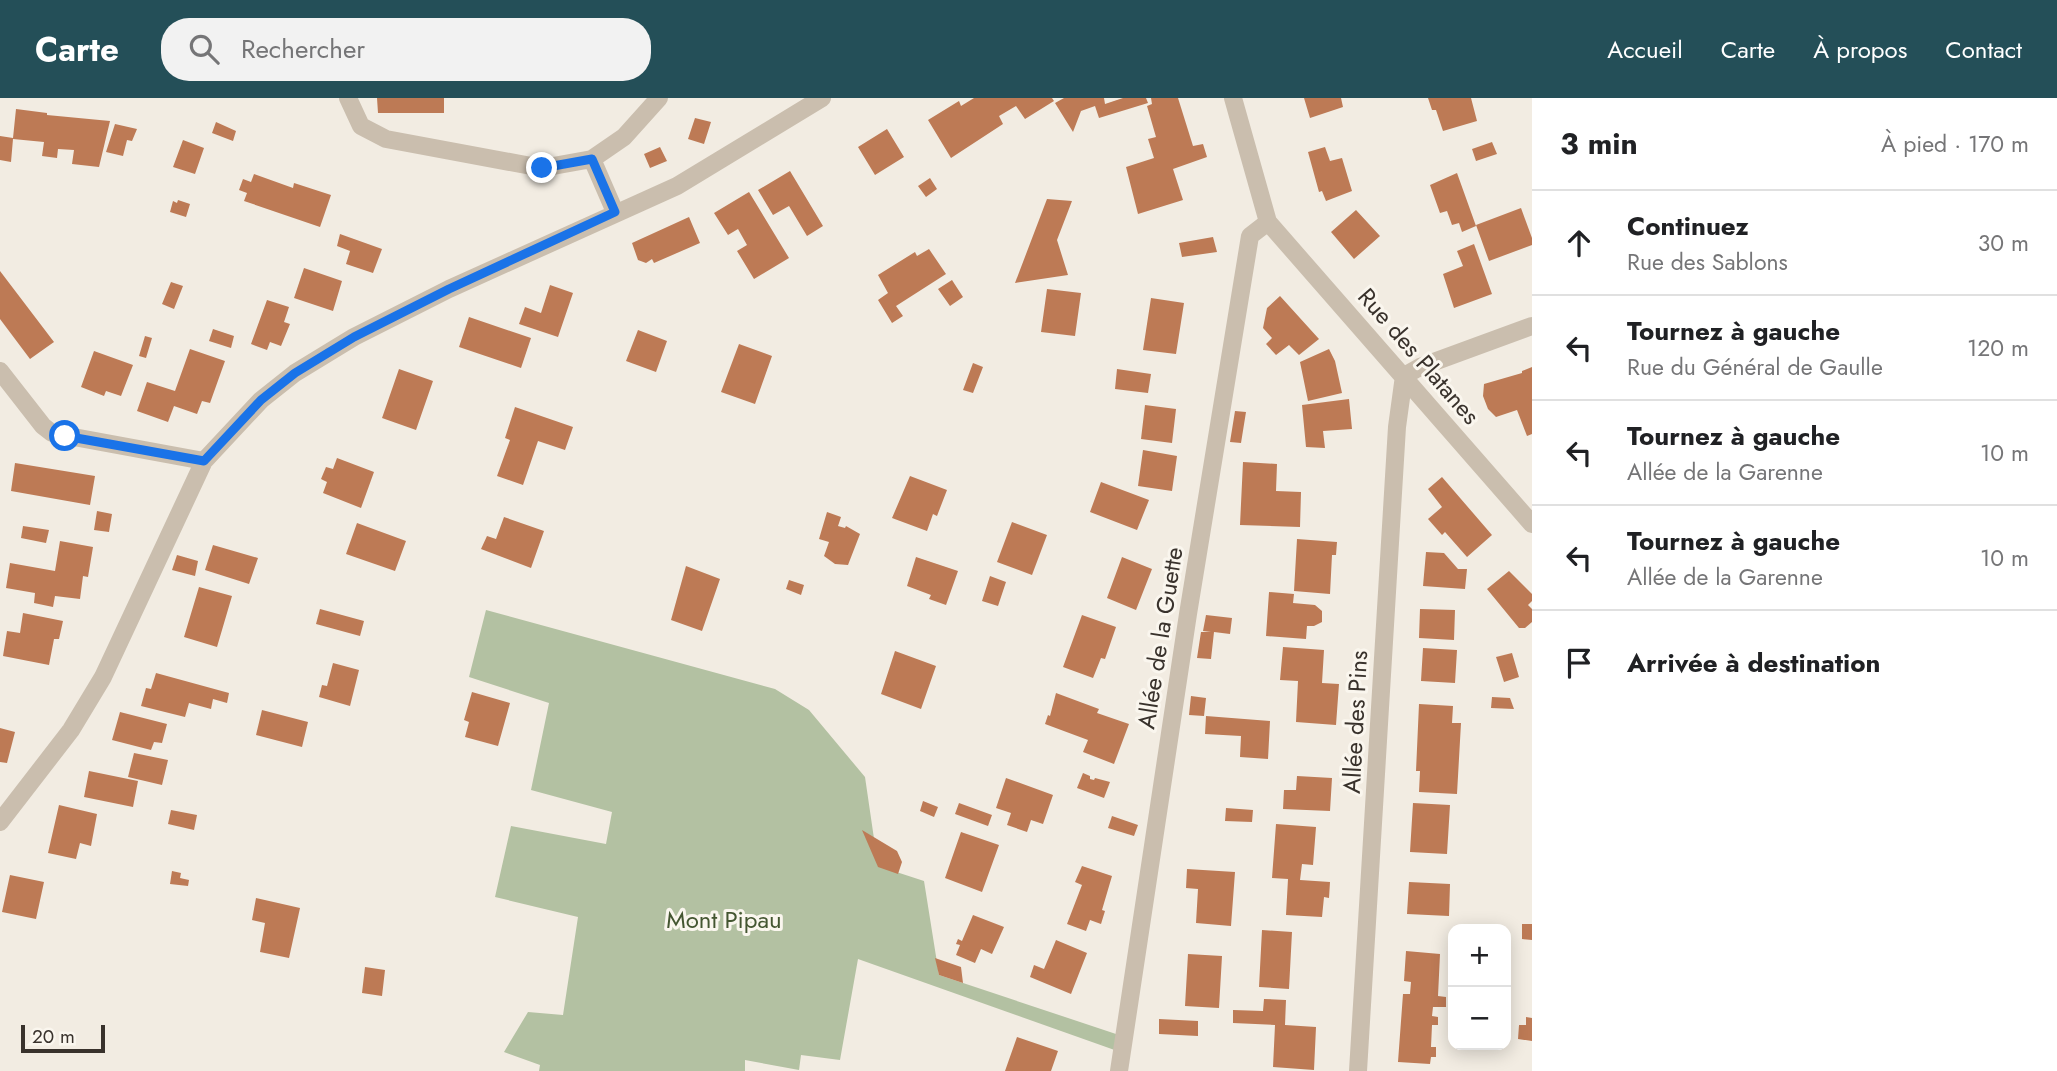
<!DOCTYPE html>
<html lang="fr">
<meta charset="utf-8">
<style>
:root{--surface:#fff;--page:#f2f2f2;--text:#202124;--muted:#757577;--line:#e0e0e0;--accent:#244f58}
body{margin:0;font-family:Jost,sans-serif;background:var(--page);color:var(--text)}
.controls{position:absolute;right:21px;bottom:21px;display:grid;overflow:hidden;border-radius:14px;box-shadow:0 4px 18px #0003}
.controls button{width:63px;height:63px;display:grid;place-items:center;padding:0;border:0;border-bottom:2px solid var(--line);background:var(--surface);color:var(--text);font:35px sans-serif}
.scale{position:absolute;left:21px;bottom:18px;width:84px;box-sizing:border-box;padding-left:7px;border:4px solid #39322c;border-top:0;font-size:19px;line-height:24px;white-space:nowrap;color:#39322c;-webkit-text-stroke:5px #faf6ee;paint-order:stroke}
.stop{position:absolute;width:21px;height:21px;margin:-16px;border:5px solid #1a73e8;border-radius:50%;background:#fff}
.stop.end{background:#1a73e8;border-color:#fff;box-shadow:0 2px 7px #0008}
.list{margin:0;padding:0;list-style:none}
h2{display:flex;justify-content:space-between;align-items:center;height:91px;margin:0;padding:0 28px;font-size:30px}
h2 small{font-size:23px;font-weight:400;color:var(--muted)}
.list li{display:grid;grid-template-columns:46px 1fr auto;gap:21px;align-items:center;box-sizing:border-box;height:105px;padding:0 28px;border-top:2px solid var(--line)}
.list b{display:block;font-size:26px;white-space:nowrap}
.list p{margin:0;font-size:23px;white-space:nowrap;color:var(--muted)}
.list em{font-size:23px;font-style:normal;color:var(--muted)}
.icon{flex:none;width:38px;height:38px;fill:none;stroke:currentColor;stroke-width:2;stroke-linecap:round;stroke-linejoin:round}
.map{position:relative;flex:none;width:1532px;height:973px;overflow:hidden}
header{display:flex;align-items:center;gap:42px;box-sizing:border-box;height:98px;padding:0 35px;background:var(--accent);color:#fff}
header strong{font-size:33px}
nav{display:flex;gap:38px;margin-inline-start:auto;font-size:24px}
.search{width:490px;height:63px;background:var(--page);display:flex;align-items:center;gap:18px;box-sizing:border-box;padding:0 24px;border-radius:28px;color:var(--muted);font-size:26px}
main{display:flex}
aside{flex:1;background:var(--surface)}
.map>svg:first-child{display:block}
.green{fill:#b3c1a2}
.building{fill:#bd7a55}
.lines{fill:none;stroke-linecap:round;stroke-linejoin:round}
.minor{stroke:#cabeae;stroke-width:18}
.route{stroke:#1a73e8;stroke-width:9}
.labels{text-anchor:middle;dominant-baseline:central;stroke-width:6;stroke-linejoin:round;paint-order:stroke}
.street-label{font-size:24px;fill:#39322c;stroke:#faf6ee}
.park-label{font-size:24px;fill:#445631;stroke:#faf6ee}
</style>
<header>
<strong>Carte</strong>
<div class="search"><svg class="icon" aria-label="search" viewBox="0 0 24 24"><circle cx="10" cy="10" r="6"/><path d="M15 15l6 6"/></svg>Rechercher</div>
<nav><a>Accueil</a><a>Carte</a><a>À propos</a><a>Contact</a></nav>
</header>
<main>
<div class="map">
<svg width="1532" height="973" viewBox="0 0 1532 973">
<rect width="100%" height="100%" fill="#f2ece2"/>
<!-- green -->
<path class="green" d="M486,512L775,591L809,612L865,679L878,768L924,783L939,877L1125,939L1123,955L858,861L840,962L801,957L799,972L745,962V973H539L540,967L504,954L528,914L563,917L578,819L495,799L511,728L606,746L612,714L531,692L549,605L469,579Z"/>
<!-- building -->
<path class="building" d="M377,0H444V15H378Z
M974,0H1052L1054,3L1025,21L1016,8L999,18L1003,26L951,60L928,22L959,3L961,8Z
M1064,0H1104L1105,6L1123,0H1146L1148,5L1099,20L1095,8L1081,13L1073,34L1055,5Z
M1151,0H1178L1193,48L1203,46L1207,59L1173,71L1183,102L1138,116L1126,69L1154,60L1148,41L1156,39L1147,8L1152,6Z
M1304,0H1341L1343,9L1310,20Z
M1428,0H1471L1477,23L1443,33L1436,12H1432Z
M16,11L47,15V17L110,23L99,69L72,66L74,52L58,51L57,60L42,58L44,44L13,41L11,64L0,62V38L13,40Z
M695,20L711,24L704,46L688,41Z
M216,24L236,33L233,43L212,35Z
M115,26L137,31L132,43L127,42L123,58L106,54Z
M887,31L904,59L875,77L858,49Z
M183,42L204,50L195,76L173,69Z
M1492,44L1497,56L1476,63L1472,51Z
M660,49L667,63L650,70L644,56Z
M1325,49L1330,63L1342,60L1352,93L1326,103L1322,93L1319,94L1308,54Z
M790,73L823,128L807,138L789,108L773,117L758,92Z
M1457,75L1476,128L1462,134L1459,125L1452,127L1447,113L1440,115L1430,87Z
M254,76L293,90L294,85L331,97L320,129L244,103L247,95L239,92L243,81L251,84Z
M930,80L937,91L926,99L918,88Z
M749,94L789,160L754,181L737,153L747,147L738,131L728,137L714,115Z
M1047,101L1072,103L1057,142L1068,177L1015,185Z
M178,102L190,106L186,119L170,114L173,103L177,105Z
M1521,110L1532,140V147L1489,163L1476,127Z
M1356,112L1380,138L1354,161L1331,134Z
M689,119L700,145L654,165L652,161L646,165L638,162L632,145Z
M340,136L382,151L373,175L346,166L350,153L337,148Z
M1213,139L1217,154L1182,159L1179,145Z
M1474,146L1492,196L1454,210L1443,176L1463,168L1457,153Z
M929,151L946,176L896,208L903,218L892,225L878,202L888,195L878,177L915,154L917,158Z
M304,170L342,183L333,213L294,200Z
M0,173L54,244L30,261L0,221Z
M952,182L963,199L950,208L938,191Z
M171,184L183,188L174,211L162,206Z
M550,187L573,195L558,239L519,226L525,209L541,215Z
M1047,191L1081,195L1075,238L1041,234Z
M1280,198L1319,241L1299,257L1289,247L1276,257L1266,246L1272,240L1263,230L1267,210Z
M1151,200L1184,205L1176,256L1143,252Z
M267,202L289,209L284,224L290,226L281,248L270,244L267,252L251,246Z
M469,219L531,240L521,270L459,249Z
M213,231L234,238L231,250L209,243Z
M638,232L667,243L656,274L626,263Z
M145,238L152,240L146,260L139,258Z
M739,246L772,258L755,306L721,294Z
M190,251L225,263L210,305L202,303L197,316L174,308L168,324L137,313L147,284L175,293Z
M1329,251L1335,263L1342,295L1308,303L1300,264Z
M94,253L133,267L121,298L106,293L104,298L81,289Z
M973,265L983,269L973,295L963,292Z
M1532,269V336L1527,338L1517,312L1496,319L1488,311L1483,298L1484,286L1522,275V273Z
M399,271L433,283L416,332L382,320Z
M1117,271L1151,276L1148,295L1115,291Z
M1349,301L1352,331L1323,333L1325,350L1306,349L1302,307Z
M1145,307L1176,311L1172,345L1141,341Z
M515,309L573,329L565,352L538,343L523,387L497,378L510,342L505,340Z
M1235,313L1246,314L1241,345L1230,344Z
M1143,352L1177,358L1172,393L1138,388Z
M337,360L374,374L361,410L323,395L327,384L321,381L326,369L333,371Z
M1243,364L1277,366L1276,393L1301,394L1300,429L1240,427Z
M15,365L95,378L90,407L11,393Z
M910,378L947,392L937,418L933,416L927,433L892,420Z
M1442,379L1492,437L1467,459L1445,434L1442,437L1428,421L1442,409L1428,391Z
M1101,384L1149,402L1137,432L1090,414Z
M97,413L112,416L109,434L94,432Z
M827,414L841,419L838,428L845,430L846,428L860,436L848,467L835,466L824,458L829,444L819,441Z
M504,419L544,433L531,470L481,451L487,438L496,441Z
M1012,424L1047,437L1032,477L997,464Z
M357,425L406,443L395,473L346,456Z
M23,428L49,432L46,445L21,440Z
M1297,441L1337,444L1336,457H1332L1330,496L1294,493Z
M60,443L93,449L88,479L83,478L80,501L55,498L53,509L34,505L35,495L6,490L10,465L55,473Z
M213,447L258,460L249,486L205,472Z
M1426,454L1444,455L1458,471H1467L1465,491L1423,488Z
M177,457L198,463L195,478L172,472Z
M916,459L958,473L946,507L929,501L931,497L907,488Z
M1122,459L1152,471L1136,512L1107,500Z
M686,468L720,481L702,533L671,522Z
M1509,473L1532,496V503L1528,507L1532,511V524L1525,530H1519L1487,491Z
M990,478L1006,484L998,508L982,503Z
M789,482L804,487L801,497L786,491Z
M199,489L232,498L217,549L184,539Z
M1269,494L1294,496L1293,505L1315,507L1322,513V524L1314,528H1307L1306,541L1266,538Z
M320,511L364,523L360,538L316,526Z
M1420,511L1455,512L1454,542L1419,540Z
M23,515L63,523L59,541H54L49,567L3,558L7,533L20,535Z
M1082,517L1116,529L1105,561L1101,560L1093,580L1063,569Z
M1206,517L1232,520L1230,536L1214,534L1211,561L1197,560L1201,534H1211L1203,533Z
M1283,549L1324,552L1322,585L1339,586L1336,627L1296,624L1298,583L1280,582Z
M1423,550L1457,552L1455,585L1421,583Z
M895,553L936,568L921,611L881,596Z
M1512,555L1519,579L1504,584L1496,559Z
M333,565L359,572L350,608L319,599L322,587L327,588Z
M156,575L229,595L227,605L213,601L211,611L189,605L185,619L141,608L146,590L151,591Z
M472,594L510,605L498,648L465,639L469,624L464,622Z
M1056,595L1099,611L1097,615L1129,626L1114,666L1083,654L1088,642L1045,626L1048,617L1050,618Z
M1191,598L1206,600L1204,618L1189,617Z
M1492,599L1510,600L1514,611L1491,610Z
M1419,606L1453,608L1452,625H1461L1457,696L1419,694L1420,673H1416Z
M262,612L308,624L302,649L256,637Z
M120,614L167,626L162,645L154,644L151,652L112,642Z
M1206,618L1270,623L1268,661L1240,659L1241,638L1205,636Z
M0,630L15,634L7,665L0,664Z
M134,655L168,662L162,687L128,679Z
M89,673L138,683L133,709L84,699Z
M1083,675L1090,678V681L1094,682L1095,680L1110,684L1104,700L1077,690Z
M1297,678L1332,680L1330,713L1283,711L1284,692H1296Z
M1006,680L1053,697L1043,726L1031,722L1027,734L1007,727L1011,715L996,710Z
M923,703L938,709L934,719L920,713Z
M959,705L992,717L988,728L955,716Z
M1413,705L1450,707L1447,756L1410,754Z
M59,707L97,716L91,748L80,745L76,761L48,755Z
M1226,710L1253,712L1252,724L1225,723Z
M171,712L197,717L194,732L168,726Z
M1112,718L1138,727L1134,738L1108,730Z
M1276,726L1316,729L1313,767L1302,766L1300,782L1330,784L1329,800L1324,799L1322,819L1286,817L1288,781L1272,780Z
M862,732L897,753L902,764L898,776L878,769Z
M961,734L999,747L982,794L945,780Z
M1082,768L1112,778L1102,812L1105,813L1101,826L1090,822L1086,833L1067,826L1082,787L1075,784Z
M1187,771L1235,774L1231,828L1196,825L1198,791L1186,790Z
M172,773L181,775L180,780L189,782L188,788L170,786Z
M10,777L44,784L36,821L2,814Z
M1409,784L1450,786L1449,818L1407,816Z
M256,800L300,810L289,860L260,854L265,825L252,822Z
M973,817L1004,829L992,856L981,851L975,865L956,857L960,847L956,846L958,841L962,843Z
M1522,826H1532V842L1522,841Z
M1262,832L1292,834L1289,891L1259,889Z
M1056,842L1087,855L1071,896L1030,879L1034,867L1044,871Z
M1406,853L1440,856L1438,898L1446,899V909H1433L1432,918L1438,919V927H1432L1431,949H1436V959H1431L1430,966L1398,964L1403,896H1410L1411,884L1404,883Z
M1188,856L1222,858L1219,910L1185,908Z
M935,860L961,869L963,885L939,877Z
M365,869L385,872L382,898L362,895Z
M1264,901L1286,902L1285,927L1316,929L1314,972L1273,969L1275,927L1233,925V912L1263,913Z
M1526,919L1532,920V943L1518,941L1519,927H1526Z
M1159,921L1198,923V938L1159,936Z
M1017,939L1058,953L1051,973H1005Z"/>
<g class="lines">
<!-- minor -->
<path class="minor" d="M348,0L361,28L386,41L542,70L592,61L624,39L659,0
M1233,0L1268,124L1532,426
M592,61L615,114
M0,273L43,328L52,335L204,363
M0,724L71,632L103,579L204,363L261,302L295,275L354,239L449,191L677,88L822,0
M1119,973L1188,516L1250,138L1268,124
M1358,973L1397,329L1404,278L1420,269L1532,228"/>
</g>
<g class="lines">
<!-- route -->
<path class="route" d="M65,338L204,363L261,302L295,275L354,239L449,191L615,114L592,61L542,70"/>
</g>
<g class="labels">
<!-- street labels -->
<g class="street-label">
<text transform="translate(1419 258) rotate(49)">Rue des Platanes</text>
<text transform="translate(1160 540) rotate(-81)">Allée de la Guette</text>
<text transform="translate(1355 624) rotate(-87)">Allée des Pins</text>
</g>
<!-- park labels -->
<g class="park-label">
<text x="724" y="821">Mont Pipau</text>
</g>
</g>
</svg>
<div class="controls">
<button>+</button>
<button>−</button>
</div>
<div class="scale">20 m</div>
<div class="stop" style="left:65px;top:338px"></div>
<div class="stop end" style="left:542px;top:70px"></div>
</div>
<aside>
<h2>3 min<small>À pied · 170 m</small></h2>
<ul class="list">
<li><svg class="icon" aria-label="ahead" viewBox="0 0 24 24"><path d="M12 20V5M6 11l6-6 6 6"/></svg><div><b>Continuez</b><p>Rue des Sablons</p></div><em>30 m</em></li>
<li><svg class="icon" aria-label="left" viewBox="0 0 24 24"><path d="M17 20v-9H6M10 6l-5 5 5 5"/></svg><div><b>Tournez à gauche</b><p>Rue du Général de Gaulle</p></div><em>120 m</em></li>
<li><svg class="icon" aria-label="left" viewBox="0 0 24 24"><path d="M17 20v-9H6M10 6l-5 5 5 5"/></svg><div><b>Tournez à gauche</b><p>Allée de la Garenne</p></div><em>10 m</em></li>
<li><svg class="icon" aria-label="left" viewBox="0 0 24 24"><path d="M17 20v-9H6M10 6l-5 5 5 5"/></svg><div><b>Tournez à gauche</b><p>Allée de la Garenne</p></div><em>10 m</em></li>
<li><svg class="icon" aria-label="arrive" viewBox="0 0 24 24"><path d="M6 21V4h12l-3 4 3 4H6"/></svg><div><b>Arrivée à destination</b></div></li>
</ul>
</aside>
</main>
